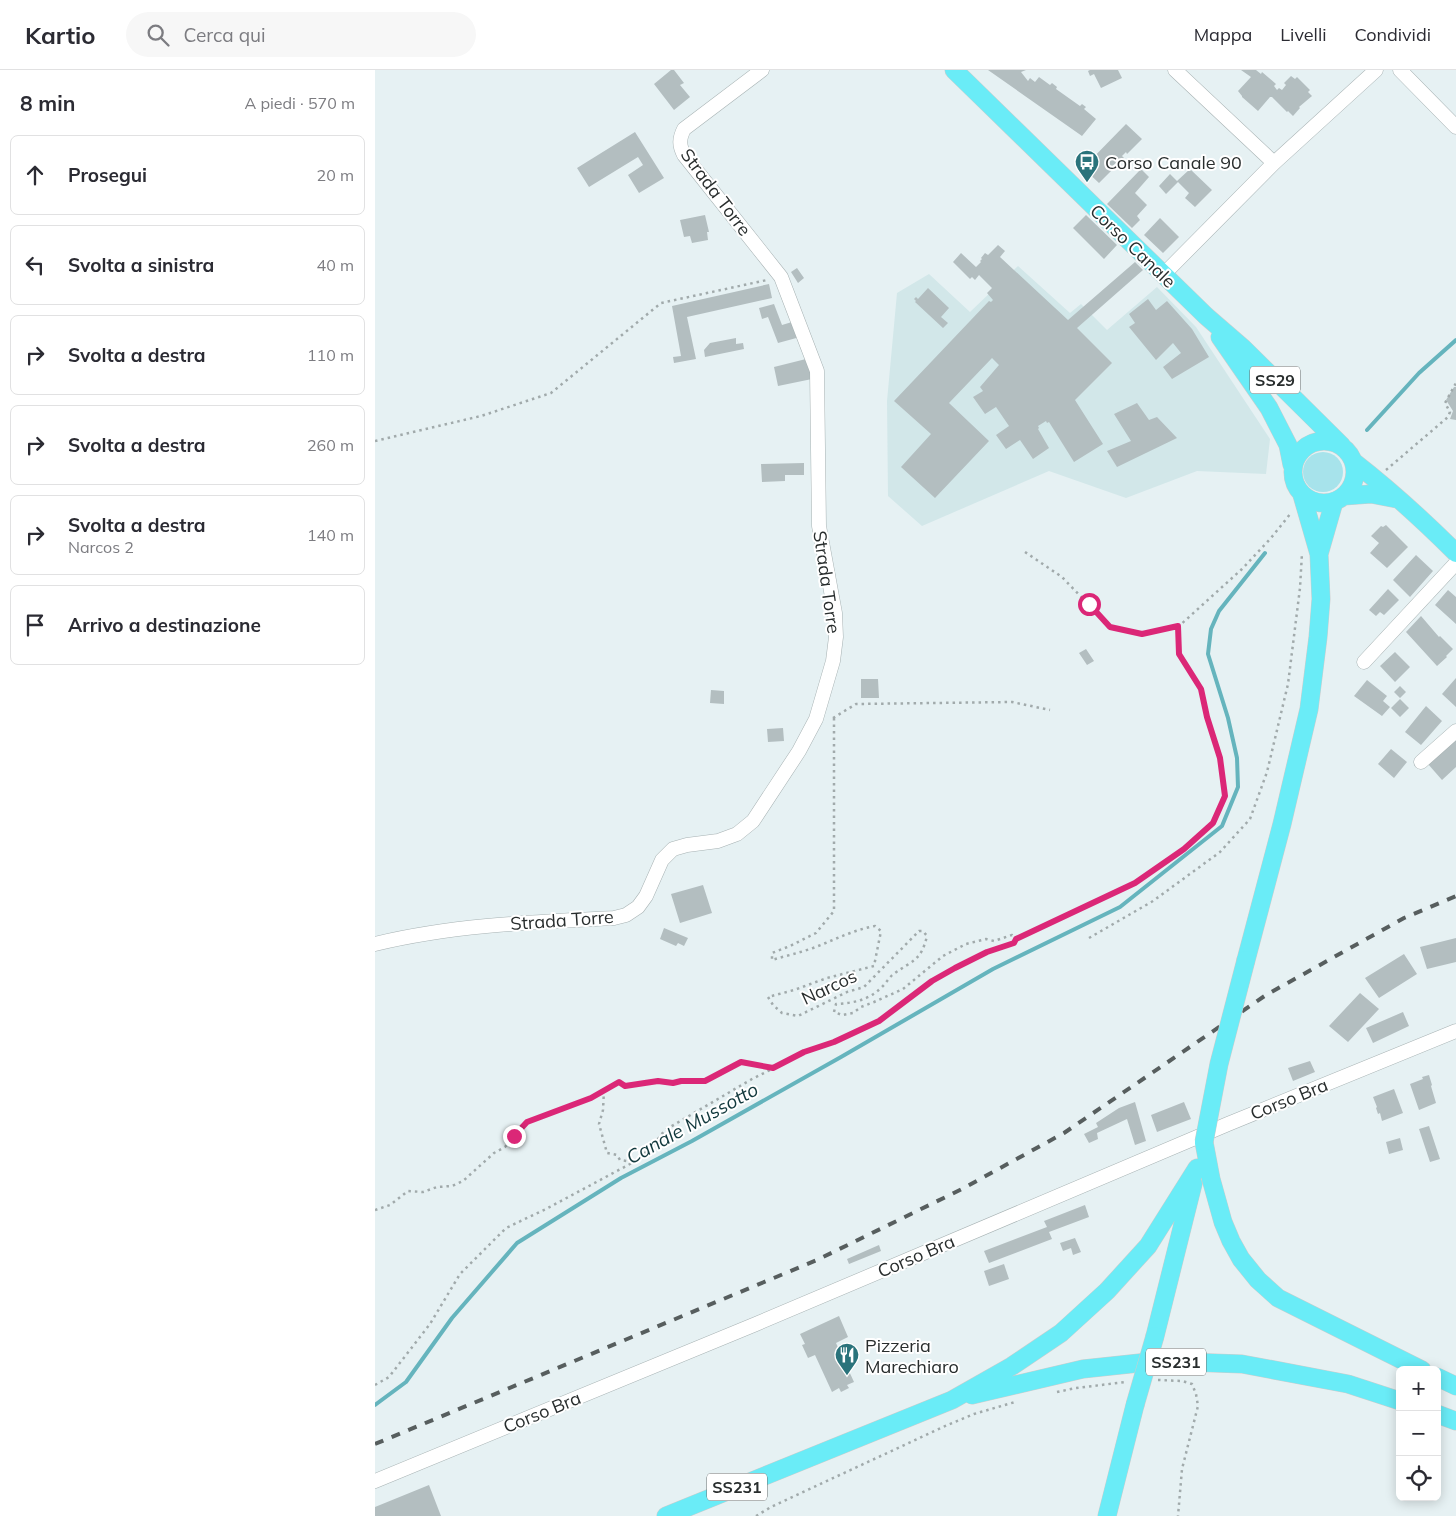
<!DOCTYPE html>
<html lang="it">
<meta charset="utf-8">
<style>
:root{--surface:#fff;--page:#f7f7f7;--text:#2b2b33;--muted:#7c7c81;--line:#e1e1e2}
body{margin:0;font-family:Mulish,sans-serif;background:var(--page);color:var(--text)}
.controls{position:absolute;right:15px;bottom:15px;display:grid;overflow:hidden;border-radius:8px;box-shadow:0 2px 12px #0003}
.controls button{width:45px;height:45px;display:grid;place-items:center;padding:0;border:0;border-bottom:1px solid var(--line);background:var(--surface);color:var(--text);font:25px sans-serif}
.stop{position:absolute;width:15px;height:15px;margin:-11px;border:4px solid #db2777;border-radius:50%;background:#fff}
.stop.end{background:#db2777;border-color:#fff;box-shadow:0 1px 5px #0008}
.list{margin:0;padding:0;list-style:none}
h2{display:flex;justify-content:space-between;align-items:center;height:65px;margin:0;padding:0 20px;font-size:21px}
h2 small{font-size:16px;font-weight:400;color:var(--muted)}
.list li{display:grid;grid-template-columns:32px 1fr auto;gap:15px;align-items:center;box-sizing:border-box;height:80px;margin:0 10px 10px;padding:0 10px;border:1px solid var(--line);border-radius:8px}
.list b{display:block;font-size:19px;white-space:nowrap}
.list p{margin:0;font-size:16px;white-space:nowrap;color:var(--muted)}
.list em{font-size:16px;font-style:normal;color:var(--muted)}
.icon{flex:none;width:28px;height:28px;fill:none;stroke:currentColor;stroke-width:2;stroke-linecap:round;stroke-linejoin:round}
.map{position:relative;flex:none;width:1081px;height:1446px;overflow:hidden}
header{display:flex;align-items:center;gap:30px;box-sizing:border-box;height:70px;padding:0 25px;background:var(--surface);border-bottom:1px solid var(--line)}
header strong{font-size:24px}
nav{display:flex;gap:28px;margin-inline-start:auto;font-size:18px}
.search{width:350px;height:45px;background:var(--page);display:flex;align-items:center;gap:12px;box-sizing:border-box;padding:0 18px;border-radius:28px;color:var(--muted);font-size:19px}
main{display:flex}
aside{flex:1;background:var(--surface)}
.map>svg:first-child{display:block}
.built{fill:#d2e7e9}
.green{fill:#a7e3eb}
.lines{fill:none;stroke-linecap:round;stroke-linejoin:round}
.stream{stroke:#65b4bd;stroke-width:4}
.building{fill:#b3bec0}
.minor-casing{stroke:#a7b2b3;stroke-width:15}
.major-casing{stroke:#cbcdcd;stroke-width:19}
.path{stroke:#a1aaab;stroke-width:2.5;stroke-dasharray:2.5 4;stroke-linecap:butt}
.minor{stroke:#fff;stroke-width:14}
.major{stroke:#6aecf7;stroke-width:18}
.rail{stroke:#575e5e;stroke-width:4;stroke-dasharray:9 9;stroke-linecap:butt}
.major-bridge-casing{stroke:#cbcdcd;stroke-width:19;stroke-linecap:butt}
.major-bridge{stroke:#6aecf7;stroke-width:18}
.route{stroke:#db2777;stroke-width:6}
.labels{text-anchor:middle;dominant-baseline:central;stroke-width:4;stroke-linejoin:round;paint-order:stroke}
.shield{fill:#fff;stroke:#686c6c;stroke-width:1}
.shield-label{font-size:16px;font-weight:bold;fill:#282d2d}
.poi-label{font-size:18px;fill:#282d2d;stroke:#fff;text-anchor:start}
.street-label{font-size:18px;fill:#282d2d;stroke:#fff}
.water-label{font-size:19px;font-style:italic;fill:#12393d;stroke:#fff}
</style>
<header>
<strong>Kartio</strong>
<div class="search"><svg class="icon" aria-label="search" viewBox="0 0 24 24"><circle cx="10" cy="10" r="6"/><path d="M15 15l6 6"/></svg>Cerca qui</div>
<nav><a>Mappa</a><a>Livelli</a><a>Condividi</a></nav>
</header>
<main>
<aside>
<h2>8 min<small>A piedi · 570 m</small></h2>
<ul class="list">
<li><svg class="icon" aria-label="ahead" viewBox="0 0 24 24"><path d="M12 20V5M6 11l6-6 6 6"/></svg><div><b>Prosegui</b></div><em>20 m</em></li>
<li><svg class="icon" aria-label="left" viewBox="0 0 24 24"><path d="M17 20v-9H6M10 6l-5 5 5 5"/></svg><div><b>Svolta a sinistra</b></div><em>40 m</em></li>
<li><svg class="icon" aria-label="right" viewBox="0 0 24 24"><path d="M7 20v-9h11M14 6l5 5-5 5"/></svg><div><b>Svolta a destra</b></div><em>110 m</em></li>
<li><svg class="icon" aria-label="right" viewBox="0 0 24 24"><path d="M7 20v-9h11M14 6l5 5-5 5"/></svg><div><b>Svolta a destra</b></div><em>260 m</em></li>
<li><svg class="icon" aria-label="right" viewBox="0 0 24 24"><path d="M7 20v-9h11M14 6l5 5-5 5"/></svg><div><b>Svolta a destra</b><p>Narcos 2</p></div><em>140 m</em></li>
<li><svg class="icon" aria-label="arrive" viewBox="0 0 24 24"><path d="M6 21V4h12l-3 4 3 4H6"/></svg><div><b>Arrivo a destinazione</b></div></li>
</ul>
</aside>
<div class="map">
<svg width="1081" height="1446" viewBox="0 0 1081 1446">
<rect width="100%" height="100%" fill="#e6f1f3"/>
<!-- built -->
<path class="built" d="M643,196L695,243L706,234L732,260L782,217L821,257L895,369L891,404L822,401L751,428L674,401L547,456L513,426L512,331L522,223L554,204L595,242Z"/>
<!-- green -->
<path class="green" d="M928 402a20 20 0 1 1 40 0a20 20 0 1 1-40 0Z"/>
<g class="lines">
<!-- stream -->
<path class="stream" d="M992,360L1044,303L1081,270
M0,1335L31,1312L77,1248L142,1173L246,1108L317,1071L466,987L618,899L745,837L847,756L863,717L862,688L853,648L833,584L836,559L844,541L890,483"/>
</g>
<!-- building -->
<path class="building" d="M296,0H299L309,13L305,15L315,27L299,40L279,14Z
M613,0H651L646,2L653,11L655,8L660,12L664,7L675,15L677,13L682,17L681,19L705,36L707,34L711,37L709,39L721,49L707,66Z
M715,0H743L747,8L726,18L719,4L715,6L713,1Z
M866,0H881L886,4L887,2L901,14L899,16L902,20L904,18L907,20L911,15L909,13L916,6L920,9L922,7L935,20L933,22L937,26L924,37L925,38L918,46L913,41L912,42L897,27H895L883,41L867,27V26L863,21L876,7Z
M751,54L767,69L752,84L751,82L747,86L749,88L742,95L741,93L736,97L738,99L724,113L708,98Z
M260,62L289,108L264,123L253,105L268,95L263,87L214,117L202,98Z
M766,99L774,107L760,123L772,135L762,146L765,150L757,158L732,134Z
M815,99L837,120L820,137L810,128L814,123L803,112L791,124L784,116L795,104L802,111Z
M330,145L334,162H332L333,170L317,173L315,166L309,167L305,150Z
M711,145L742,175L729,189L698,158Z
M785,148L804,167L788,183L769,165Z
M623,175L630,181L625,187L693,250L760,192L768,200L702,258L737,293L700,330L728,374L699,392L674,352L672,353L671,351L663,356L664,358L663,359L674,378L658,389L645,370L631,379L621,365L634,356L621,337L610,344L598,327L608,321L605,317L624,295L617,288L574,333L614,371L560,428L526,397L556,364L519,331L614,231L616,232L618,230L612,223L617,218L604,205L600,210L597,207L595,209L578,192L586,183L601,197L606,192L605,191L607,189L606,188L610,183L613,185Z
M422,198L429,208L423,213L416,202Z
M394,214L397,228L312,247L321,289L299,293L298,287L306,286L297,236Z
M553,218L574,238L566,247L573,253L568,258L540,232L541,231L539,229L541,227L543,229Z
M773,229L781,240L792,231L817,259L834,287L797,309L788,297L806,283L798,273L781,290L754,257L760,253L754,244Z
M399,234L407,255L417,252L425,267L403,273L393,247L387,249L384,238Z
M361,268V274L368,273L369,279L330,287L329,280L335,273Z
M431,289L436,300L435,301L437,309L403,316L399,297Z
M1079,317H1081V350L1075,349L1078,341L1071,330Z
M762,333L774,350L782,347L802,368L742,397L732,381L756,371L739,344Z
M429,393V405H410V411L387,412L386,394Z
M1011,455L1033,477L1012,498L995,483L1004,473L996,466L1006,456L1008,457Z
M1041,485L1058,501L1035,527L1018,510Z
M1013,519L1024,530L1009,545L1005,542L1001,546L994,540Z
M1073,520L1081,527V554L1060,535Z
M1046,546L1064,567L1065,566L1078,579L1071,586L1072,587L1062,596L1031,562Z
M711,579L719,591L712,595L704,583Z
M1020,582L1035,597L1020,612L1005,596Z
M1081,608V637L1067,624Z
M486,609H503L504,628H486Z
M992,610L1012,626L1008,631L1015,637L1007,646L979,626Z
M1025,616L1031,622L1025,628L1019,622Z
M336,620L349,621V634L335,633Z
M1025,629L1034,638L1025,647L1016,638Z
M1051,636L1067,651L1046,675L1030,662Z
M408,658L409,671L393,672L392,659Z
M1081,670V697L1067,710L1053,694Z
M1016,679L1032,692L1019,708L1003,694Z
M328,815L337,843L305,853L296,824Z
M289,858L313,868L309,876L303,873L301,876L285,869Z
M1081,868V892L1052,899L1045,877Z
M1029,884L1042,904L1004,928L990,908Z
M985,923L1004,939L973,972L954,956Z
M1028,942L1034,956L998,973L991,958Z
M935,991L940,1002L918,1011L913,998Z
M1054,1005L1057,1015L1056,1016L1061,1033L1044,1040L1035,1014L1048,1009L1047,1007Z
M1019,1019L1028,1043L1007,1051L1005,1043L1003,1044L1001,1038L1002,1037L998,1027Z
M760,1032L771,1071L760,1075L752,1049L722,1063L723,1069L714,1073L709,1064L723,1057L721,1053L744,1038Z
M809,1032L816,1049L782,1062L776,1045Z
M1054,1056L1065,1089L1055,1092L1044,1059Z
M1025,1068L1028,1080L1014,1084L1011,1072Z
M710,1135L714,1147L674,1162L677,1169L614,1193L609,1181L672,1157L669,1151Z
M700,1168L706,1182L698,1185L696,1178L688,1181L685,1173Z
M504,1175L506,1181L474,1194L472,1189Z
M629,1194L634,1209L614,1216L609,1201Z
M464,1246L473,1267L461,1273L479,1312L472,1315L474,1318L466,1322L464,1318L457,1322L440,1285L433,1288L427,1275L430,1274L425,1264Z
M54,1415L66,1446H0V1437Z"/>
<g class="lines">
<defs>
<path id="minor" d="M800,0L899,93
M1025,0L1081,57
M788,205L899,93L1001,0
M989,592L1081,493
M1046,692L1081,661
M0,874C78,855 159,852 239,848L251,845L263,837L271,826L287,790L298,779L312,775L343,771L362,764L378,751L424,681L441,649L458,591L461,567L460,543L444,456L442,301L406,207L309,85C304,75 304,69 309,59L387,0
M0,1411L381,1254L853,1054L1081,961"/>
<path id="major" d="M579,0L831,246L868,278L967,376
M845,267L894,338L913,375L917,395
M918 402a31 31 0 1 1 62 0a31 31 0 1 1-62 0Z
M979,392C1015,420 1049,451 1081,483
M969,426L996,424L1022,429
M944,484L959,432
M871,890L907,754L934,639L943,567L946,529L944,484L927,425
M829,1072L836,1109L848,1152L856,1171L866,1189L883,1210L903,1228L1047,1300
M780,1266L818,1114
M1062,1307L1081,1316
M597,1325L708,1299L783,1291L867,1294L973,1314L1025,1331
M1062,1344L1081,1351
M291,1446L577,1330L637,1296L686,1263L732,1221L773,1176L822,1098
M732,1446L760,1335"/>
</defs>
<!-- minor casing -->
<use href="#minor" class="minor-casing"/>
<!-- major casing -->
<use href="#major" class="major-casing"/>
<!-- path -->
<path class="path" d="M0,371L106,346L176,323L286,233L392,210
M1011,400L1073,347L1075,342L1070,333L1081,313
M650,482L687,507L735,557L767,564L803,557
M458,648L481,634L637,632L675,640
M459,648V841L441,863L415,876L397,883V890C410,886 424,883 438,878C459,870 478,860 500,856L506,861L499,896L452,908L419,920L393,927L398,935L407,943L423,946L472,922L489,917L544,861H548L552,866C546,891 538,890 520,903C515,906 512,912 507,917C494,930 479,933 461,934L459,942L467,945L478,943L486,937L499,932L528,919L568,886L591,874L611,869L619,871L637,865L641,869
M714,868L778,831L845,782L875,749L892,702L913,614L925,518L927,483
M229,1020L228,1040L224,1054L232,1083L242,1085L245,1090L252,1091L255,1094
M0,1140L15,1135L33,1121L48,1122L62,1117L77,1116L88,1111L119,1083L130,1077L152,1052L216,1027L244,1012L250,1016L269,1012L283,1011L298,1013L306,1011H330L366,992L397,998
M783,1310L807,1311L817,1314L821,1324L823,1336L807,1399L803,1446
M0,1315L14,1307L55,1254L85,1204L131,1158L171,1139L255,1094L275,1079L290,1060L377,1009L429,983L459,972L504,951L557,911L580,898L612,882L639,873L641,869L760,813L809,779L838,753L850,726L845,688L833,647L826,619L804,584L803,557L867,499L896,468L916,443
M682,1322L701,1318L751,1312
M381,1446L396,1437L568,1357L599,1344L640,1332"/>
<!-- minor -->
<use href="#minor" class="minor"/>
<!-- major -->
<use href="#major" class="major"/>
<!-- rail -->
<path class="rail" d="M0,1374L442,1190L587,1119L689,1063L891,925L1029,848L1081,826"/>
<defs>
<path id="major-bridge" d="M829,1072L844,994L871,890
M760,1335L780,1266"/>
</defs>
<!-- major-bridge casing -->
<use href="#major-bridge" class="major-bridge-casing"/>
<!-- major-bridge -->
<use href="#major-bridge" class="major-bridge"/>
</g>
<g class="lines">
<!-- route -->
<path class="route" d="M139,1066L152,1052L216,1028L244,1012L250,1016L283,1011L298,1013L306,1011H330L366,992L398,998L429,982L459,972L504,951L557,911L580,898L612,882L639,873L641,869L760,813L809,779L838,753L850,726L845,688L832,647L826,619L804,584L803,556L767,564L735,557L714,534"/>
</g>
<!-- icons -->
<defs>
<symbol id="bus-pin" viewBox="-11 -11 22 30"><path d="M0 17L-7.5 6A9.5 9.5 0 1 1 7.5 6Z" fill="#2a737b" stroke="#fff"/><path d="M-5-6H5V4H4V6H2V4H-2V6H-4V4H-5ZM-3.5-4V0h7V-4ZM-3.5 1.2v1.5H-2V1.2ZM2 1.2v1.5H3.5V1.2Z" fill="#fff"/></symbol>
<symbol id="restaurant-pin" viewBox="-11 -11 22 30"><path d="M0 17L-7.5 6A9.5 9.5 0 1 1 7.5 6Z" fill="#2a737b" stroke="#fff"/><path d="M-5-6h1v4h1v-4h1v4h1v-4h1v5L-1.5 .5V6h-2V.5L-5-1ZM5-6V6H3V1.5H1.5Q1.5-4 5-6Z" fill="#fff"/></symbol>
</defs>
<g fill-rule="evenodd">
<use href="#bus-pin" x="698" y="78" width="28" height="38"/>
<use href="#restaurant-pin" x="458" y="1271" width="28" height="38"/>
</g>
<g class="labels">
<!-- shield labels -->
<g class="shield">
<rect x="875" y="296.5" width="50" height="27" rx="4"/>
<rect x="771" y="1278.5" width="60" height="27" rx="4"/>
<rect x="332" y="1403.5" width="60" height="27" rx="4"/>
</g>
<g class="shield-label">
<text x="900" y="310">SS29</text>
<text x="801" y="1292">SS231</text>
<text x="362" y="1417">SS231</text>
</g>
<!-- poi labels -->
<g class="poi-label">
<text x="730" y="92">Corso Canale 90</text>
<text x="490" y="1275">Pizzeria<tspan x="490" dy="21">Marechiaro</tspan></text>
</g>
<!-- street labels -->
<g class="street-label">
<text transform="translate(341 122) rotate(53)">Strada Torre</text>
<text transform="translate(758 176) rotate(44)">Corso Canale</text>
<text transform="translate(452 512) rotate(82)">Strada Torre</text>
<text transform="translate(187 850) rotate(-4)">Strada Torre</text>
<text transform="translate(454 917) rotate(-25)">Narcos</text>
<text transform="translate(914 1029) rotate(-22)">Corso Bra</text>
<text transform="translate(541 1186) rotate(-23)">Corso Bra</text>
<text transform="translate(167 1342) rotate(-22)">Corso Bra</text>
</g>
<!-- water labels -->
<g class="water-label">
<text transform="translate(317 1053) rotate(-29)">Canale Mussotto</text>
</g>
</g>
</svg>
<div class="controls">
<button>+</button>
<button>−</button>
<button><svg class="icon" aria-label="locate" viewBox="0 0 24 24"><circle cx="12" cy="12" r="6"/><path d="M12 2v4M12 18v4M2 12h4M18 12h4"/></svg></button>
</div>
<div class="stop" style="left:714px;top:534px"></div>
<div class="stop end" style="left:139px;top:1066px"></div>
</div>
</main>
